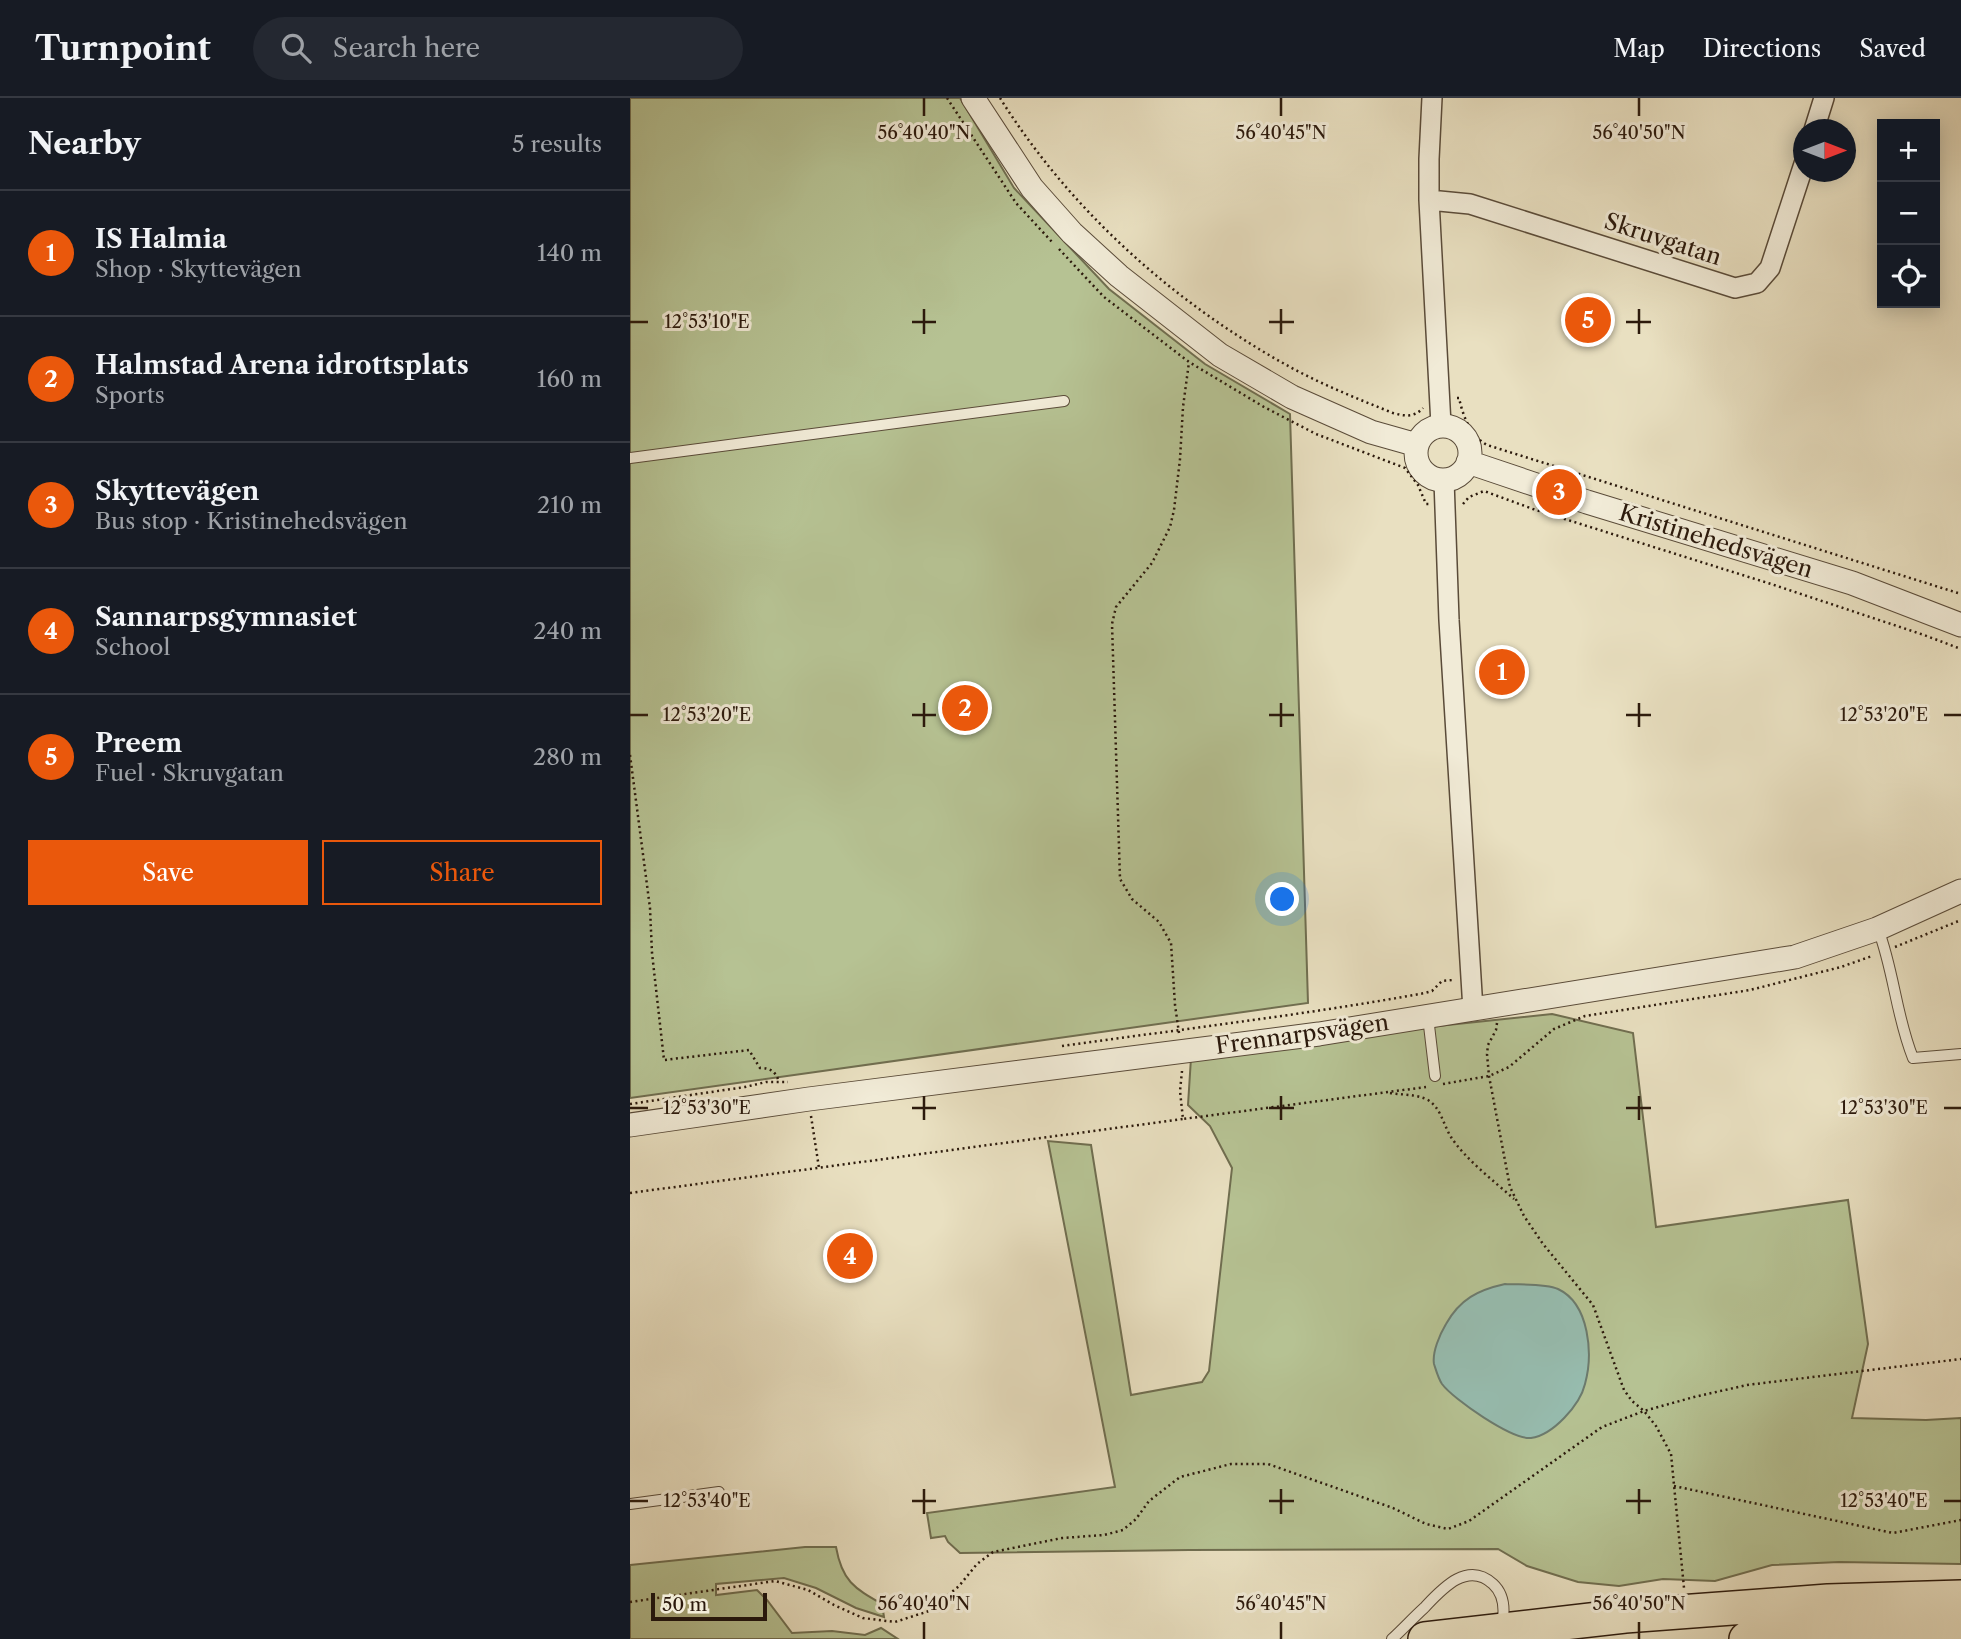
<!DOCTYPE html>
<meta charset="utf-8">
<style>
:root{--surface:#171b24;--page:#242831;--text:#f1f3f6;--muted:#9ea1a6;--line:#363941;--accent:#ea580c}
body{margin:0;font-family:"Libre Caslon Text",serif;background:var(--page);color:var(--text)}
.controls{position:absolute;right:21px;top:21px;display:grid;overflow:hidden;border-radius:0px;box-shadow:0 4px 18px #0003}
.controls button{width:63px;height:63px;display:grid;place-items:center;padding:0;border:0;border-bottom:2px solid var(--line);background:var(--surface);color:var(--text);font:35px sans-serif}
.compass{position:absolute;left:1163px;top:21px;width:63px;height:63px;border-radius:50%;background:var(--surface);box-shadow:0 4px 18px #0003;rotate:90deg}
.scale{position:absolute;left:21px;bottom:18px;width:116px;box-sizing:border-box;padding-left:7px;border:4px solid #2b190c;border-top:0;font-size:19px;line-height:24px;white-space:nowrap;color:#2b190c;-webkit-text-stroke:5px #f1ebd7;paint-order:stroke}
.you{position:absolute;left:653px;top:802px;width:24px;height:24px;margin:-18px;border:5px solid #fff;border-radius:50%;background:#1a73e8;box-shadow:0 0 0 10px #1a73e833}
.badge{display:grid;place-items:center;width:46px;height:46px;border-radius:50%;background:var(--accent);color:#fff;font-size:23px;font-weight:700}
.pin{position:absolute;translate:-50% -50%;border:4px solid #fff;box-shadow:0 2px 7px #0006}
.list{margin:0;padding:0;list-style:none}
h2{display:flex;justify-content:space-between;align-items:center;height:91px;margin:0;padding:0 28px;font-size:30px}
h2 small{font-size:23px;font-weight:400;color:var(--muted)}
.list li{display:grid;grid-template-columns:46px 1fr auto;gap:21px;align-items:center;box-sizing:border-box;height:126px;padding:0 28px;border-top:2px solid var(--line)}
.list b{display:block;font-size:26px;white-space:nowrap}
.list p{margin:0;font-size:23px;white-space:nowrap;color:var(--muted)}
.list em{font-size:23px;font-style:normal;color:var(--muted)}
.actions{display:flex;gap:14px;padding:21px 28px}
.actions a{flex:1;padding:16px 0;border:2px solid var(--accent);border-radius:0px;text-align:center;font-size:24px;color:var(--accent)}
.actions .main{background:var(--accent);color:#fff}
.icon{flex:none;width:38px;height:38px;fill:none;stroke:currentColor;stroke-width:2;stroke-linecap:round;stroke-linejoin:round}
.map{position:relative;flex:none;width:1331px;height:1541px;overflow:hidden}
header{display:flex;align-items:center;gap:42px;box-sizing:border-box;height:98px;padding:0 35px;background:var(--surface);border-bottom:2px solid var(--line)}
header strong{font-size:33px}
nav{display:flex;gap:38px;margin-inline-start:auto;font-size:24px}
.search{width:490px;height:63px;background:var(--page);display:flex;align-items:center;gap:18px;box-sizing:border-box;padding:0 24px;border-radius:38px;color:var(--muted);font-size:26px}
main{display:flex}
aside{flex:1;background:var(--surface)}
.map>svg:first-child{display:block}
.green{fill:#b6c293;stroke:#706e50;stroke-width:2}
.water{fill:#97bdb0;stroke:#6c7b6e;stroke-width:2}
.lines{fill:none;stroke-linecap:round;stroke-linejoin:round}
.service-casing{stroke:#5a4b39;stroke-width:12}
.minor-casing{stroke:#5a4b39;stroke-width:22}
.tertiary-casing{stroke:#5a4b39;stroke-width:25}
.motorway-casing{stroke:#2b190c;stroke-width:36}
.path{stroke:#2b190c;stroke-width:2.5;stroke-dasharray:2 3.5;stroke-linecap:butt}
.service{stroke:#f1ebd7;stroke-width:10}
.minor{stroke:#f1ebd7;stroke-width:19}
.tertiary{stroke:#f1ebd7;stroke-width:23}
.motorway{stroke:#e9e0c1;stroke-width:33}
.ticks{fill:none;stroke:#2b190c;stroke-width:2.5}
.labels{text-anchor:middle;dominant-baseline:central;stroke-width:6;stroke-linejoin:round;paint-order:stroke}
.street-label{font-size:23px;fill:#2b190c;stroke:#f1ebd7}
.ticks-label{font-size:18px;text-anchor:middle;fill:#2b190c;stroke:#f1ebd7;stroke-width:6;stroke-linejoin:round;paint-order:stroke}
</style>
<header>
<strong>Turnpoint</strong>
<div class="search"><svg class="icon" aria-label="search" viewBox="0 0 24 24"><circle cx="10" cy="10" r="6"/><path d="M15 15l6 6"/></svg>Search here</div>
<nav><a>Map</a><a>Directions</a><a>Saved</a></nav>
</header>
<main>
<aside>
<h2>Nearby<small>5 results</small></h2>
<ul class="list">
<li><span class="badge">1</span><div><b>IS Halmia</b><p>Shop · Skyttevägen</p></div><em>140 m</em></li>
<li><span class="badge">2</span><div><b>Halmstad Arena idrottsplats</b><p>Sports</p></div><em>160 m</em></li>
<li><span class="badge">3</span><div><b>Skyttevägen</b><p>Bus stop · Kristinehedsvägen</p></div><em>210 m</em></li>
<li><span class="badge">4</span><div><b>Sannarpsgymnasiet</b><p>School</p></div><em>240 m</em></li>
<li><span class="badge">5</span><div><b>Preem</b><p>Fuel · Skruvgatan</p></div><em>280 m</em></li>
</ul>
<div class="actions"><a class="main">Save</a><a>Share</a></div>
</aside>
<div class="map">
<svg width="1331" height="1541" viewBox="0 0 1331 1541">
<rect width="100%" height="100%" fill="#e9e0c1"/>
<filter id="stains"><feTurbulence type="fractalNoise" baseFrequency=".00286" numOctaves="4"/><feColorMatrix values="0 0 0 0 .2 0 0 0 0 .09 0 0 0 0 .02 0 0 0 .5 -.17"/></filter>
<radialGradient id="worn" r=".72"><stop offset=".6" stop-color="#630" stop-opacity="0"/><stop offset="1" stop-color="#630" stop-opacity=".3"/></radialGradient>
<!-- green -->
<path class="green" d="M0,0H330L384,90L479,191L575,266L660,316L678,905L0,1000Z
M922,916L1003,935L1026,1129L1218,1102L1238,1246L1222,1320L1296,1322L1331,1320V1466L1209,1464L1142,1467L1085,1483L1033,1481L989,1488L948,1484L897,1468L868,1451L559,1452L330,1455L318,1444L315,1438L301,1440L297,1415L485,1389L418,1043L461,1047L501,1297L572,1284L579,1273L602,1070L580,1028L558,1007L561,960L770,932Z
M175,1449H206C212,1483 224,1490 252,1506L254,1519L226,1510L186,1490L154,1480L86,1486V1497L127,1492L137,1502L162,1535L202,1533L235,1537L251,1530L268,1541H0V1467Z"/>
<!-- water -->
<path class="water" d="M875,1186C889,1187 915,1185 928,1191C960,1206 963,1257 955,1286C950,1307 923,1337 901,1340C882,1342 823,1301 812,1286C808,1280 806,1272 804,1266C802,1254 810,1236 816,1226C830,1201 848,1192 875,1186Z"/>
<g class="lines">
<defs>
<path id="service" d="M0,360L434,303
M1248,831C1264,873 1266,918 1283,960L1331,956
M798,919L805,978
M0,1406L89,1394
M762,1541C773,1531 783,1520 794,1510C811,1492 837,1462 863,1486C875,1497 875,1512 872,1527"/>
<path id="minor" d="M802,0L799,61V102L811,327
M1184,32L1194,0
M799,102L840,106L1105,190L1127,185L1140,170L1174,66
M814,382L819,522L843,912"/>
<path id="tertiary" d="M343,0L402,90L442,135L489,178L590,257L662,299L741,334L787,347
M786 355a27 27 0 1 1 54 0a27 27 0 1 1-54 0Z
M838,364L957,404L1222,485L1331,527
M0,1027L179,1001L689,936L1165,859L1247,831L1331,793"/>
<path id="motorway" d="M795,1541L995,1518L1198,1503L1331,1499
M1116,1541L1200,1535L1331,1530"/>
</defs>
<!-- service casing -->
<use href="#service" class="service-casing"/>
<!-- minor casing -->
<use href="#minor" class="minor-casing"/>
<!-- tertiary casing -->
<use href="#tertiary" class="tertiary-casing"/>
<!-- motorway casing -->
<use href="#motorway" class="motorway-casing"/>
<!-- path -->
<path class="path" d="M317,0L386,105L422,144
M370,0C441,113 544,205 660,269C693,287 728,301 763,315C774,318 784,320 793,310
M429,151L474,199L559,264L634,309L686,336L775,370L788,387L796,406H799
M827,300H829C833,318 840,337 857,347L1331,496
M833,406L839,399L854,393L903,411L1141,486L1294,537L1331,551
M0,657L20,810L22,855L34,962L119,952L130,970C141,970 146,974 149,984
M1265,849L1331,822
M867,925L866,932L858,947L857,956L859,978L880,1089L894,1118L913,1146L963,1207L994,1292L1002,1303L1014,1313L1026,1328L1041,1356L1054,1490
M549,935L545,907L541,845L529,824L502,801L490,781L482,526L486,509L522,465L540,429L544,412L550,361L553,309L559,264
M432,948C553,931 674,917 795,895L802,893L812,883L823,882
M552,973L550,993L553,1021L796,989
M813,986L859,978L879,969L924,931L955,918L1120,892L1211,869L1242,858
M760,995C773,997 786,996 798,1002C811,1010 813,1026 821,1039C835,1061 864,1083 884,1101
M0,1006L115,989L136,984H158
M181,1018L189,1070
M0,1095L553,1021
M1044,1388L1263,1435L1331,1422
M0,1504L145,1483L178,1492L204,1507L233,1520L265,1524L299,1513L329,1488L347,1466L363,1454L432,1440L474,1437L493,1432L506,1421L519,1403L550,1379L601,1366H638L763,1410L796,1426L818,1431L839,1423L972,1329L1014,1313L1064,1299L1117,1287L1331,1261"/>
<!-- service -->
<use href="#service" class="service"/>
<!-- minor -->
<use href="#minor" class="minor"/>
<!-- tertiary -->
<use href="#tertiary" class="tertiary"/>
<!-- motorway -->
<use href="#motorway" class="motorway"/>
</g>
<!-- ticks -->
<path class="ticks" d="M294,0V18M651,0V18M1009,0V18M294,211V236M651,211V236M1009,211V236M0,224H18M282,224H306M639,224H664M996,224H1021M294,605V629M651,605V629M1009,605V629M0,617H18M282,617H306M639,617H664M996,617H1021M1314,617H1331M294,998V1022M651,998V1022M1009,998V1022M0,1010H18M282,1010H306M639,1010H664M996,1010H1021M1314,1010H1331M294,1391V1416M651,1391V1416M1009,1391V1416M0,1403H18M282,1403H306M639,1403H664M996,1403H1021M1314,1403H1331M294,1524V1541M651,1524V1541M1009,1524V1541"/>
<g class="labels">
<!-- street labels -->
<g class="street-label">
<text transform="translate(1033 141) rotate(18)">Skruvgatan</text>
<text transform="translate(1086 443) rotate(17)">Kristinehedsvägen</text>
<text transform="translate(672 936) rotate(-8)">Frennarpsvägen</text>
</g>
</g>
<g class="ticks-label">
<text x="294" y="41">56°40'40"N</text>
<text x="651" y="41">56°40'45"N</text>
<text x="1009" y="41">56°40'50"N</text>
<text x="77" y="230">12°53'10"E</text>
<text x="1254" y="623">12°53'20"E</text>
<text x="77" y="623">12°53'20"E</text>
<text x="1254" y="1016">12°53'30"E</text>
<text x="77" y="1016">12°53'30"E</text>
<text x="1254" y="1409">12°53'40"E</text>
<text x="77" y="1409">12°53'40"E</text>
<text x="294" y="1512">56°40'40"N</text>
<text x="651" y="1512">56°40'45"N</text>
<text x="1009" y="1512">56°40'50"N</text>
</g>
<rect width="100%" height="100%" filter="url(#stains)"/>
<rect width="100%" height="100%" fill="url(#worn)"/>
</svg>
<div class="controls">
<button>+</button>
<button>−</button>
<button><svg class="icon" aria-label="locate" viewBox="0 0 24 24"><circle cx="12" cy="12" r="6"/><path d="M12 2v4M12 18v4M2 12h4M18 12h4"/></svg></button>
</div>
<svg class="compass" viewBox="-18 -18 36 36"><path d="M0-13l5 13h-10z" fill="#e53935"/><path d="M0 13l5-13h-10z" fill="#9ea1a6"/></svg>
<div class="scale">50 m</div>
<div class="you"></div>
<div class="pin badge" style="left:872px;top:574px">1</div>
<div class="pin badge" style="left:335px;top:610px">2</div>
<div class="pin badge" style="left:929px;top:394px">3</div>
<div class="pin badge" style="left:220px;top:1158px">4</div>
<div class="pin badge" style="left:958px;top:222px">5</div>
</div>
</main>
